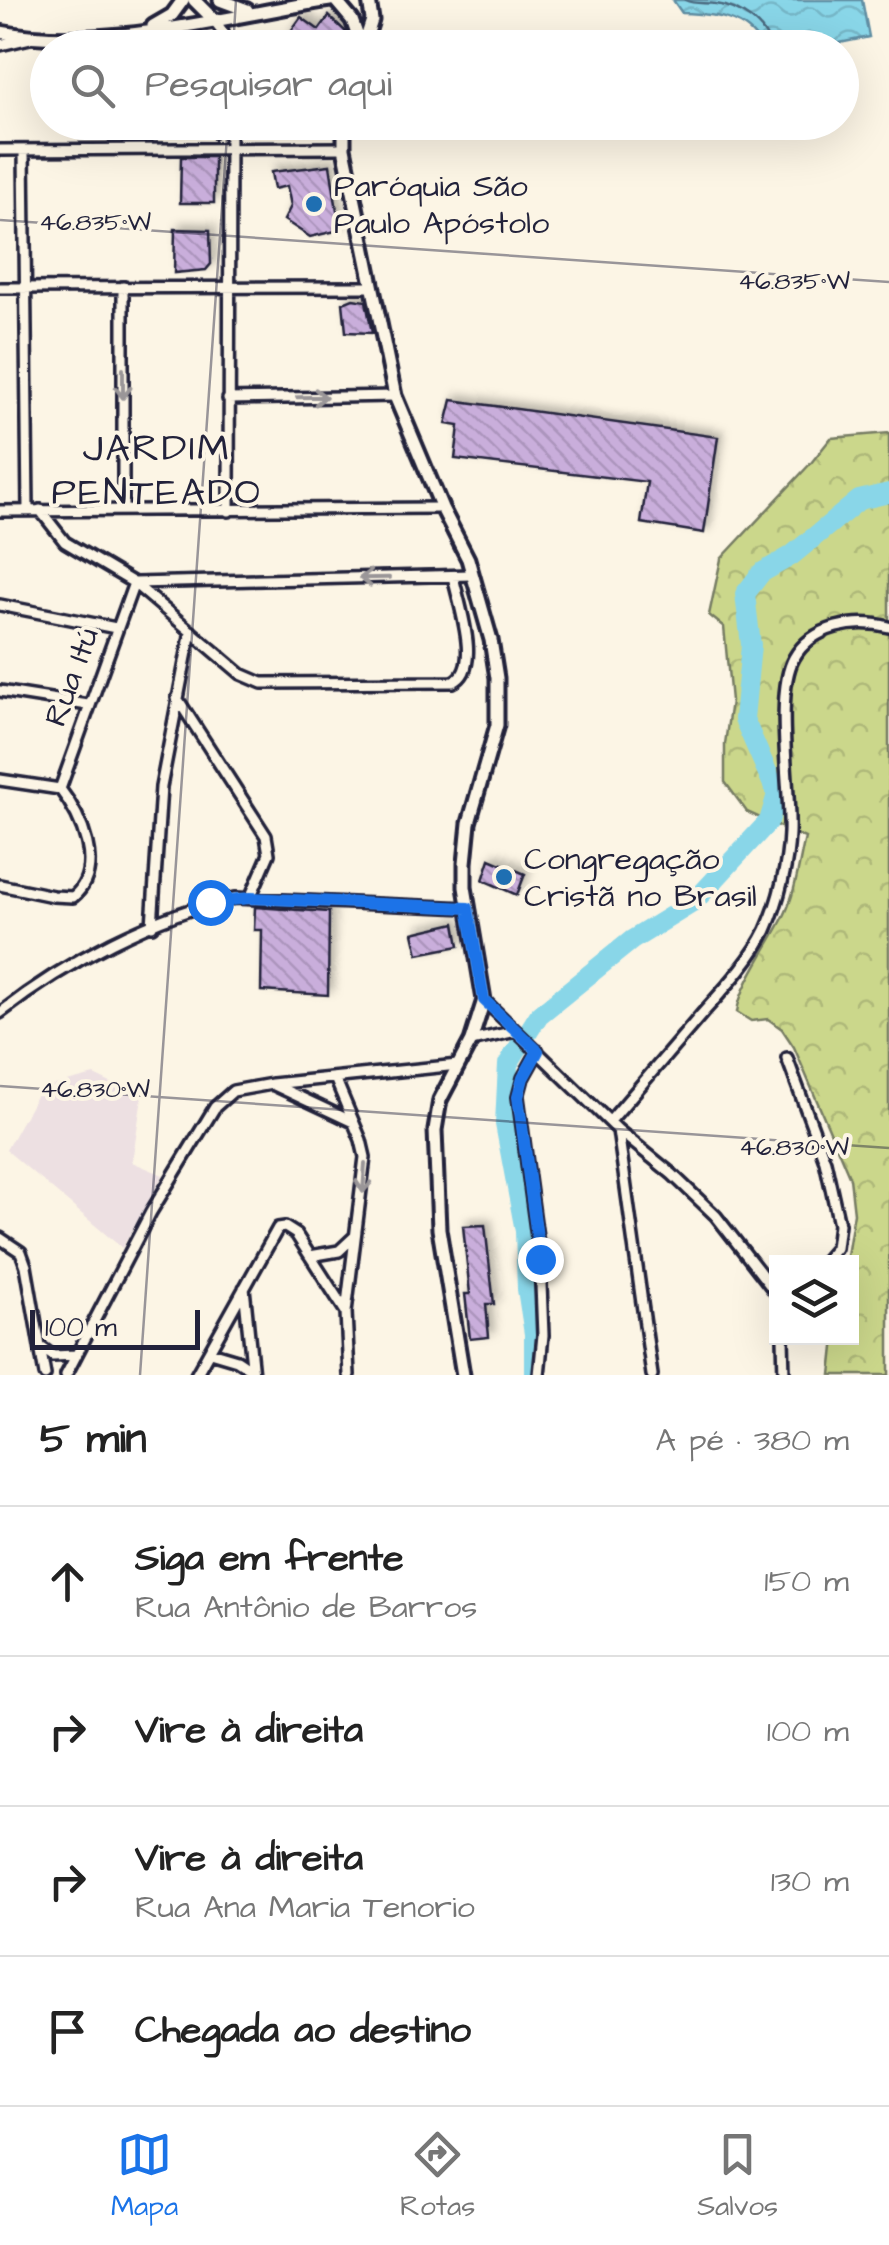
<!DOCTYPE html>
<html lang="pt">
<meta charset="utf-8">
<style>
:root{--surface:#fff;--page:#f2f2f2;--text:#222;--muted:#767676;--line:#e0e0e0;--accent:#1a73e8}
body{margin:0;font-family:"Architects Daughter",sans-serif;background:var(--page);color:var(--text)}
.controls{position:absolute;right:30px;bottom:30px;display:grid;overflow:hidden;border-radius:0px;box-shadow:0 10px 40px #0002}
.controls button{width:90px;height:90px;display:grid;place-items:center;padding:0;border:0;border-bottom:2px solid var(--line);background:var(--surface);color:var(--text);font:50px sans-serif}
.scale{position:absolute;left:30px;bottom:25px;width:170px;box-sizing:border-box;padding-left:10px;border:5px solid #22223b;border-top:0;font-size:28px;line-height:35px;white-space:nowrap;color:#22223b;-webkit-text-stroke:8px #fcf5e5;paint-order:stroke}
.stop{position:absolute;width:30px;height:30px;margin:-22px;border:8px solid #1a73e8;border-radius:50%;background:#fff}
.stop.end{background:#1a73e8;border-color:#fff;box-shadow:0 2px 10px #0008}
.list{margin:0;padding:0;list-style:none}
h2{display:flex;justify-content:space-between;align-items:center;height:130px;margin:0;padding:0 40px;font-size:42px}
h2 small{font-size:32px;font-weight:400;color:var(--muted)}
.list li{display:grid;grid-template-columns:65px 1fr auto;gap:30px;align-items:center;box-sizing:border-box;height:150px;padding:0 40px;border-top:2px solid var(--line)}
.list b{display:block;font-size:38px;white-space:nowrap}
.list p{margin:0;font-size:32px;white-space:nowrap;color:var(--muted)}
.list em{font-size:32px;font-style:normal;color:var(--muted)}
.icon{flex:none;width:55px;height:55px;fill:none;stroke:currentColor;stroke-width:2;stroke-linecap:round;stroke-linejoin:round}
.map{position:relative;flex:none;width:889px;height:1375px;overflow:hidden}
.search{position:absolute;background:var(--surface);box-shadow:0 10px 40px #0002;left:30px;right:30px;top:30px;height:110px;display:flex;align-items:center;gap:25px;box-sizing:border-box;padding:0 35px;border-radius:55px;color:var(--muted);font-size:38px}
.sheet{height:730px;background:var(--surface)}
nav{display:flex;justify-content:space-around;align-items:center;box-sizing:border-box;height:140px;border-top:2px solid var(--line);background:var(--surface);font-size:28px;color:var(--muted)}
nav a{display:grid;justify-items:center;gap:5px}
nav .on{color:var(--accent)}
.map>svg:first-child{display:block}
.built{fill:#ede0e2}
.forest{fill:url(#forest-crowns);stroke:#767c63;stroke-width:2.5}
.water{fill:url(#water-waves);stroke:#608ea3;stroke-width:2.5}
.lines{fill:none;stroke-linecap:round;stroke-linejoin:round}
.shore{stroke:#4b6a80;stroke-width:2.5}
.river{stroke:#89d6e8;stroke-width:20}
.building{fill:url(#building-back-hatch);stroke:#22223b;stroke-width:2.5;filter:url(#shadow)}
.minor-casing{stroke:#22223b;stroke-width:16}
.tertiary-casing{stroke:#22223b;stroke-width:19}
.minor{stroke:#fcf5e5;stroke-width:9}
.tertiary{stroke:#fcf5e5;stroke-width:11}
.oneway{stroke:#9a9698}
.route{stroke:#1a73e8;stroke-width:12}
.ticks{fill:none;stroke:#22223b;stroke-width:2.5;stroke-opacity:0.45}
.poi-dot{fill:#1f6fb2;stroke:#fcf5e5;stroke-width:4}
.labels{text-anchor:middle;dominant-baseline:central;stroke-width:8;stroke-linejoin:round;paint-order:stroke}
.poi-label{font-size:32px;fill:#22223b;stroke:#fcf5e5;text-anchor:start}
.street-label{font-size:32px;fill:#22223b;stroke:#fcf5e5}
.quarter-label{font-size:38px;letter-spacing:2.5px;fill:#22223b;stroke:#fcf5e5}
.ticks-label{font-size:25px;text-anchor:middle;fill:#22223b;stroke:#fcf5e5;stroke-width:8;stroke-linejoin:round;paint-order:stroke}
</style>
<div class="map">
<svg width="889" height="1375" viewBox="0 0 889 1375">
<defs>
<pattern id="forest-crowns" width="20" height="18" patternUnits="userSpaceOnUse" patternTransform="scale(2.5)"><rect width="20" height="18" fill="#cbd78b"/><path d="M2 6a3 3 0 1 1 6 0M12 15a3 3 0 1 1 6 0" fill="none" stroke="#aeb879"/></pattern>
<pattern id="water-waves" width="16" height="10" patternUnits="userSpaceOnUse" patternTransform="scale(2.5)"><rect width="16" height="10" fill="#89d6e8"/><path d="M0 5q4-4 8 0t8 0" fill="none" stroke="#76b7c8"/></pattern>
<pattern id="building-back-hatch" width="6" height="6" patternUnits="userSpaceOnUse" patternTransform="scale(2.5)"><rect width="6" height="6" fill="#c9aedb"/><path d="M-1 5l2 2M0 0l6 6M5-1l2 2" fill="none" stroke="#ac95bd"/></pattern>
<filter id="shadow"><feDropShadow dx="5" dy="-5" stdDeviation="5" flood-color="#0004"/></filter>
</defs>
<rect width="100%" height="100%" fill="#fcf5e5"/>
<filter id="ink" filterUnits="userSpaceOnUse"><feTurbulence type="fractalNoise" baseFrequency=".01" numOctaves="2"/><feDisplacementMap in="SourceGraphic" scale="20" xChannelSelector="R" yChannelSelector="G"/><feConvolveMatrix kernelMatrix="1 2 1 2 8 2 1 2 1" color-interpolation-filters="sRGB"/></filter>
<g filter="url(#ink)">
<!-- built -->
<path class="built" d="M94,1075L142,1098L132,1162L163,1175L122,1248L6,1150L40,1089Z"/>
<!-- forest -->
<path class="forest" d="M889,433V1375H831L835,1338H852V1262H846L854,1213L850,1178L794,1047L782,1029L768,1019L751,1021L737,1012C740,985 772,942 785,914C796,891 799,862 805,838L747,812L725,782V744L731,701L724,627L709,615L721,559L811,463L831,438Z"/>
<!-- water -->
<path class="water" d="M673,0H862L869,37L820,47H762C747,17 713,14 682,13Z"/>
<g class="lines">
<!-- shore -->
<path class="shore" d="M685,0C695,5 705,2 716,4C738,7 767,25 770,48"/>
<!-- river -->
<path class="river" d="M534,1375V1334L527,1289L525,1231L505,1124L508,1064L539,1015L632,940L694,902L769,821L777,794L744,719L751,645L745,594L761,573L791,556L859,500L889,493"/>
</g>
<!-- building -->
<path class="building" d="M329,16L346,32L335,48H315L309,43L306,48H299L286,38L301,17L319,30Z
M155,122H217L219,133L214,140L209,132H155Z
M181,157H214V203H180Z
M330,165L340,230L310,237L284,220L291,206L287,186L274,189L271,172Z
M175,229L210,230L211,264L206,270L174,273Z
M353,299L366,301L372,333L346,332L343,303Z
M452,400L718,437L704,533L641,523L647,482L455,459L459,426L446,424Z
M490,859L525,874L517,895L483,880Z
M255,907L329,912L328,995L261,991L262,930H254Z
M455,923L459,946L418,954L413,933Z
M485,1225L494,1304H486L489,1337L470,1339L465,1294H470L463,1226Z"/>
<g class="lines">
<defs>
<path id="minor" d="M213,19L223,32L227,48
M0,45L30,38
M0,150L344,148
M24,151L28,510
M0,288L372,287
M228,399L395,396
M123,509V287
M40,510L65,542L134,583L241,674L262,683L453,682C483,670 458,602 453,576
M0,511L442,508
M229,511L230,122
M135,583L472,575
M0,605L116,628
M0,691L88,705
M177,698L266,836L269,854L250,898
M0,780L60,789C81,816 106,869 73,897L53,896L0,885
M60,789L134,583
M152,926L161,787L191,631
M484,1000L618,1130L672,1174L716,1216L776,1293
M0,1013C64,963 155,914 235,898L468,908
M471,1041L516,1031
M538,1051L523,1078L518,1097L540,1259L543,1335L539,1375
M787,1058L825,1161L839,1224L836,1248L824,1262
M335,1078L361,1140L365,1157L346,1312L349,1375
M274,1085L353,1122
M611,1120C641,1085 671,1050 701,1015C724,989 751,961 766,930C779,901 788,864 789,833C791,789 774,693 794,658C812,626 856,618 889,627
M618,1130L652,1375
M0,1238L21,1252L26,1266L45,1375
M310,1256L339,1251L354,1237
M244,1288L253,1375
M783,1338L784,1375
M42,1348L53,1356L76,1355
M210,1352L237,1360L252,1370
M66,1375L151,1212L215,1107L233,1091L272,1084L458,1065
M196,1375L278,1228L285,1227L296,1234L346,1312"/>
<path id="tertiary" d="M194,0L213,19
M220,0L247,10
M335,0L352,20L362,48
M153,26L172,15L183,0
M0,32C106,52 225,16 330,0
M363,48L372,20L369,0
M344,122V148L395,396L442,508L468,559L491,640L497,678V725L469,823L465,863V887L484,1000L471,1041L440,1100L435,1130L439,1229L463,1375"/>
</defs>
<!-- minor casing -->
<use href="#minor" class="minor-casing"/>
<!-- tertiary casing -->
<use href="#tertiary" class="tertiary-casing"/>
<!-- minor -->
<use href="#minor" class="minor"/>
<!-- tertiary -->
<use href="#tertiary" class="tertiary"/>
</g>
<!-- one-way arrows -->
<defs><path id="oneway-shaft" d="M-6 0H5M1.5-3L5.5 0L1.5 3" fill="none" stroke-width="1.6" stroke-linecap="round" stroke-linejoin="round" transform="scale(2.5)"/></defs>
<g class="oneway">
<use href="#oneway-shaft" transform="translate(123 384) rotate(90)"/>
<use href="#oneway-shaft" transform="translate(312 397) rotate(-1)"/>
<use href="#oneway-shaft" transform="translate(374 578) rotate(179)"/>
<use href="#oneway-shaft" transform="translate(364 1178) rotate(94)"/>
</g>
</g>
<g class="lines" filter="url(#ink)">
<!-- route -->
<path class="route" d="M210,902L250,898L468,908L484,1000L538,1051L523,1078L518,1097L540,1259"/>
</g>
<!-- ticks -->
<path class="ticks" d="M233,48L236,0M0,220L889,282M0,1086L889,1148M140,1375L228,122"/>
<!-- markers -->
<g class="poi-dot">
<circle cx="314" cy="204" r="10"/>
<circle cx="504" cy="877" r="10"/>
</g>
<g class="labels">
<!-- poi labels -->
<g class="poi-label">
<text x="334" y="186">Paróquia São<tspan x="334" dy="37">Paulo Apóstolo</tspan></text>
<text x="524" y="859">Congregação<tspan x="524" dy="37">Cristã no Brasil</tspan></text>
</g>
<!-- street labels -->
<g class="street-label">
<text transform="translate(72 677) rotate(-70)">Rua Itú</text>
</g>
<!-- quarter labels -->
<g class="quarter-label">
<text x="157" y="449">JARDIM<tspan x="157" dy="44">PENTEADO</tspan></text>
</g>
</g>
<g class="ticks-label">
<text x="95" y="230">46.835°W</text>
<text x="794" y="289">46.835°W</text>
<text x="95" y="1097">46.830°W</text>
<text x="794" y="1155">46.830°W</text>
</g>
</svg>
<div class="controls">
<button><svg class="icon" aria-label="layers" viewBox="0 0 24 24"><path d="M12 4l9 5-9 5-9-5zM3 14l9 5 9-5"/></svg></button>
</div>
<div class="scale">100 m</div>
<div class="stop" style="left:210px;top:902px"></div>
<div class="stop end" style="left:540px;top:1259px"></div>
<div class="search"><svg class="icon" aria-label="search" viewBox="0 0 24 24"><circle cx="10" cy="10" r="6"/><path d="M15 15l6 6"/></svg>Pesquisar aqui</div>
</div>
<section class="sheet">
<h2>5 min<small>A pé · 380 m</small></h2>
<ul class="list">
<li><svg class="icon" aria-label="ahead" viewBox="0 0 24 24"><path d="M12 20V5M6 11l6-6 6 6"/></svg><div><b>Siga em frente</b><p>Rua Antônio de Barros</p></div><em>150 m</em></li>
<li><svg class="icon" aria-label="right" viewBox="0 0 24 24"><path d="M7 20v-9h11M14 6l5 5-5 5"/></svg><div><b>Vire à direita</b></div><em>100 m</em></li>
<li><svg class="icon" aria-label="right" viewBox="0 0 24 24"><path d="M7 20v-9h11M14 6l5 5-5 5"/></svg><div><b>Vire à direita</b><p>Rua Ana Maria Tenorio</p></div><em>130 m</em></li>
<li><svg class="icon" aria-label="arrive" viewBox="0 0 24 24"><path d="M6 21V4h12l-3 4 3 4H6"/></svg><div><b>Chegada ao destino</b></div></li>
</ul>
</section>
<nav>
<a class="on"><svg class="icon" aria-label="map" viewBox="0 0 24 24"><path d="M3 6l6-2 6 2 6-2v14l-6 2-6-2-6 2zM9 4v14M15 6v14"/></svg>Mapa</a>
<a><svg class="icon" aria-label="directions" viewBox="0 0 24 24"><path d="M12 3l9 9-9 9-9-9zM9 14v-3h6M13 9l2 2-2 2"/></svg>Rotas</a>
<a><svg class="icon" aria-label="saved" viewBox="0 0 24 24"><path d="M7 4h10v16l-5-4-5 4z"/></svg>Salvos</a>
</nav>
